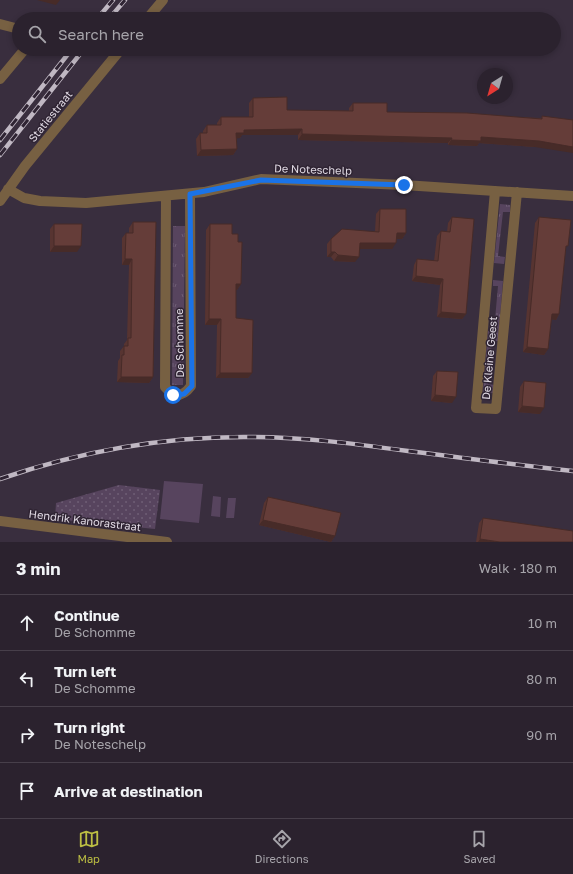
<!DOCTYPE html>
<meta charset="utf-8">
<style>
:root{--surface:#2b222e;--page:#372f3a;--text:#f1f3f6;--muted:#a6a4aa;--line:#473f4a;--accent:#bdbf43}
body{margin:0;font-family:"Golos Text",sans-serif;background:var(--page);color:var(--text)}
.compass{position:absolute;left:477px;top:68px;width:36px;height:36px;border-radius:50%;background:var(--surface);box-shadow:0 2px 6px #0003;rotate:217deg}
.stop{position:absolute;width:12px;height:12px;margin:-9px;border:3px solid #1a73e8;border-radius:50%;background:#fff}
.stop.end{background:#1a73e8;border-color:#fff;box-shadow:0 1px 4px #0008}
.list{margin:0;padding:0;list-style:none}
h2{display:flex;justify-content:space-between;align-items:center;height:52px;margin:0;padding:0 16px;font-size:17px}
h2 small{font-size:13px;font-weight:400;color:var(--muted)}
.list li{display:grid;grid-template-columns:26px 1fr auto;gap:12px;align-items:center;box-sizing:border-box;height:56px;padding:0 16px;border-top:1px solid var(--line)}
.list b{display:block;font-size:15px;white-space:nowrap}
.list p{margin:0;font-size:13px;white-space:nowrap;color:var(--muted)}
.list em{font-size:13px;font-style:normal;color:var(--muted)}
.icon{flex:none;width:22px;height:22px;fill:none;stroke:currentColor;stroke-width:2;stroke-linecap:round;stroke-linejoin:round}
.map{position:relative;flex:none;width:573px;height:542px;overflow:hidden}
.search{position:absolute;background:var(--surface);box-shadow:0 2px 6px #0003;left:12px;right:12px;top:12px;height:44px;display:flex;align-items:center;gap:10px;box-sizing:border-box;padding:0 14px;border-radius:22px;color:var(--muted);font-size:15px}
.sheet{height:276px;background:var(--surface)}
nav{display:flex;justify-content:space-around;align-items:center;box-sizing:border-box;height:56px;border-top:1px solid var(--line);background:var(--surface);font-size:11px;color:var(--muted)}
nav a{display:grid;justify-items:center;gap:2px}
nav .on{color:var(--accent)}
.map>svg:first-child{display:block}
.grass{fill:url(#grass-tufts)}
.park{fill:url(#park-dots)}
.pitch{fill:#57445e}
.lines{fill:none;stroke-linecap:round;stroke-linejoin:round}
.minor{stroke:#776042;stroke-width:10}
.rail-casing{stroke:#c0b8c3;stroke-width:4.5}
.rail{stroke:#2f2433;stroke-width:3;stroke-dasharray:9;stroke-linecap:butt}
.wall{fill:#573431}
.shaded-wall{fill:#472b28}
.building{fill:#653d39;stroke:#472b28}
.route{stroke:#1a73e8;stroke-width:5}
.labels{text-anchor:middle;dominant-baseline:central;stroke-width:3;stroke-linejoin:round;paint-order:stroke}
.street-label{font-size:11px;fill:#e0d9e3;stroke:#2f2433}
</style>
<div class="map">
<svg width="573" height="542" viewBox="0 0 573 542">
<defs>
<pattern id="grass-tufts" width="24" height="20" patternUnits="userSpaceOnUse"><rect width="24" height="20" fill="#57445e"/><path d="M3 7l-1-3M5 7V3M7 7l1-3M15 17l-1-3M17 17v-4M19 17l1-3" fill="none" stroke="#6f5e75"/></pattern>
<pattern id="park-dots" width="8" height="8" patternUnits="userSpaceOnUse"><rect width="8" height="8" fill="#57445e"/><path d="M2 2h.1M6 6h.1" fill="none" stroke="#6f5e75" stroke-width="1.8" stroke-linecap="round"/></pattern>
</defs>
<rect width="100%" height="100%" fill="#392e3e"/>
<!-- grass -->
<path class="grass" d="M500,204L510,205V212H503L498,256L505,257L504,264L494,263Z
M173,226H185L183,385H172Z
M493,280L503,281L498,341H492L488,384L494,385L493,393L483,392L488,331H494L498,286H493Z"/>
<!-- park -->
<path class="park" d="M119,485L160,490L155,529L55,519L56,503Z"/>
<!-- pitch -->
<path class="pitch" d="M164,481L203,484L199,523L160,519Z
M213,496L221,497L220,517L211,516Z
M228,498H236L234,518H226Z"/>
<g class="lines">
<!-- minor -->
<path class="minor" d="M147,19L163,0
M0,24L19,29
M0,79L25,49
M8,189L24,198L40,201L86,203L204,192L261,179L404,185L573,196
M495,191L476,408L496,409L517,192
M166,196L165,387L173,395C181,396 186,393 191,386L190,194
M0,201L25,166L121,49
M0,521L167,542"/>
<defs>
<path id="rail" d="M97,19L113,0
M109,19L125,0
M0,140L72,49
M0,155L84,49
M0,479C81,451 166,436 252,437C304,437 356,444 408,451C463,458 518,465 573,471"/>
</defs>
<!-- rail casing -->
<use href="#rail" class="rail-casing"/>
<!-- rail -->
<use href="#rail" class="rail"/>
</g>
<!-- wall -->
<path class="wall" d="M253,98L287,110L349,111V108L353,103L387,112L541,118L542,116L535,147L479,143L477,146L448,145V143L298,140V135H242L240,138H237V149L233,155L197,156L196,139L200,133H203V131L207,125H217V123L221,117H249V103Z
M380,209L406,233L402,239H396L392,249H360L355,262L334,261L331,257H327V244L331,239L375,231L376,214Z
M452,217L466,314L462,319L437,317L440,285L412,281L414,265L417,259L434,261L437,236L441,231L447,232L448,223Z
M539,217L565,250L559,314L556,320L551,319L548,349L544,355L523,352L535,223Z
M133,222L153,377L149,383L117,382L118,361L120,358V351L124,346V344L127,340L129,265H122V238L126,233H129V228Z
M54,224L77,252H50V229Z
M210,224L232,234L238,242L241,284L237,290H236V318L252,373L248,378H216L217,325H205L206,230Z
M437,371L452,403L431,401L433,376Z
M524,381L540,414L518,412L520,387Z
M268,497L335,536L331,542L259,525L264,503Z
M483,518L573,542H476L479,523Z"/>
<!-- shaded-wall -->
<path class="shaded-wall" d="M37,0H60L56,5Z
M302,129L298,135H242L240,138L233,139L236,133L244,130Z
M302,134L452,138L448,143L298,140Z
M481,137L539,141L573,147V153L535,147L479,143L477,146L448,145L451,140Z
M237,149L233,155L197,156L201,150Z
M397,233H406L402,239H393Z
M360,243H396L392,249H356Z
M54,246H81L77,252H50Z
M331,252H335L331,257H327Z
M338,255L359,257L355,262L334,261Z
M125,259H132L129,265H122Z
M416,276L443,279L440,285L412,281Z
M236,284H241L237,290H232Z
M441,312L466,314L462,319L437,317Z
M552,314H559L556,320L548,319Z
M209,319H221L217,325H205Z
M527,347L548,349L544,355L523,352Z
M220,373H252L248,378H216Z
M121,377H153L149,383L117,382Z
M435,395L456,397L452,403L431,401Z
M522,406L544,408L540,414L518,412Z
M263,520L335,536L331,542L259,525Z
M480,539L500,542H478Z"/>
<!-- building -->
<path class="building" d="M287,97V110L353,111V103H387V112L467,113L542,119V116L573,120V147L539,141L481,137V141L451,140L452,138L302,134V129L244,130V133H236L237,149L201,150L200,133H207V125H221V117H253V98Z
M380,209H406V233H397L396,243H360L359,257L338,255L335,252H331V239L342,229L379,232Z
M452,217L474,219L466,314L441,312L443,279L416,276L417,259L438,261L441,231L450,232Z
M539,217L571,220L568,246H566L559,314H552L548,349L527,347Z
M133,222H156L153,377H121L122,355H124V346H128V338H131L132,259H125L126,233H133Z
M54,224H82L81,246H54Z
M210,224H232V234H238V242H242L241,284H236V318L253,320L252,373H220L221,319H209Z
M437,371L458,372L456,397L435,395Z
M524,381L546,383L544,408L522,406Z
M268,497L341,513L335,536L263,520Z
M483,518L573,531V542H500L480,539Z"/>
<g class="lines">
<!-- route -->
<path class="route" d="M173,395L184,394L192,386L190,194L261,180L404,185"/>
</g>
<g class="labels">
<!-- street labels -->
<g class="street-label">
<text transform="translate(50 116) rotate(-51)">Statiestraat</text>
<text transform="translate(313 169) rotate(2)">De Noteschelp</text>
<text transform="translate(179 343) rotate(-91)">De Schomme</text>
<text transform="translate(489 358) rotate(-85)">De Kleine Geest</text>
<text transform="translate(85 520) rotate(7)">Hendrik Kanorastraat</text>
</g>
</g>
</svg>
<svg class="compass" viewBox="-18 -18 36 36"><path d="M0-13l5 13h-10z" fill="#e53935"/><path d="M0 13l5-13h-10z" fill="#a6a4aa"/></svg>
<div class="stop" style="left:173px;top:395px"></div>
<div class="stop end" style="left:404px;top:185px"></div>
<div class="search"><svg class="icon" aria-label="search" viewBox="0 0 24 24"><circle cx="10" cy="10" r="6"/><path d="M15 15l6 6"/></svg>Search here</div>
</div>
<section class="sheet">
<h2>3 min<small>Walk · 180 m</small></h2>
<ul class="list">
<li><svg class="icon" aria-label="ahead" viewBox="0 0 24 24"><path d="M12 20V5M6 11l6-6 6 6"/></svg><div><b>Continue</b><p>De Schomme</p></div><em>10 m</em></li>
<li><svg class="icon" aria-label="left" viewBox="0 0 24 24"><path d="M17 20v-9H6M10 6l-5 5 5 5"/></svg><div><b>Turn left</b><p>De Schomme</p></div><em>80 m</em></li>
<li><svg class="icon" aria-label="right" viewBox="0 0 24 24"><path d="M7 20v-9h11M14 6l5 5-5 5"/></svg><div><b>Turn right</b><p>De Noteschelp</p></div><em>90 m</em></li>
<li><svg class="icon" aria-label="arrive" viewBox="0 0 24 24"><path d="M6 21V4h12l-3 4 3 4H6"/></svg><div><b>Arrive at destination</b></div></li>
</ul>
</section>
<nav>
<a class="on"><svg class="icon" aria-label="map" viewBox="0 0 24 24"><path d="M3 6l6-2 6 2 6-2v14l-6 2-6-2-6 2zM9 4v14M15 6v14"/></svg>Map</a>
<a><svg class="icon" aria-label="directions" viewBox="0 0 24 24"><path d="M12 3l9 9-9 9-9-9zM9 14v-3h6M13 9l2 2-2 2"/></svg>Directions</a>
<a><svg class="icon" aria-label="saved" viewBox="0 0 24 24"><path d="M7 4h10v16l-5-4-5 4z"/></svg>Saved</a>
</nav>
